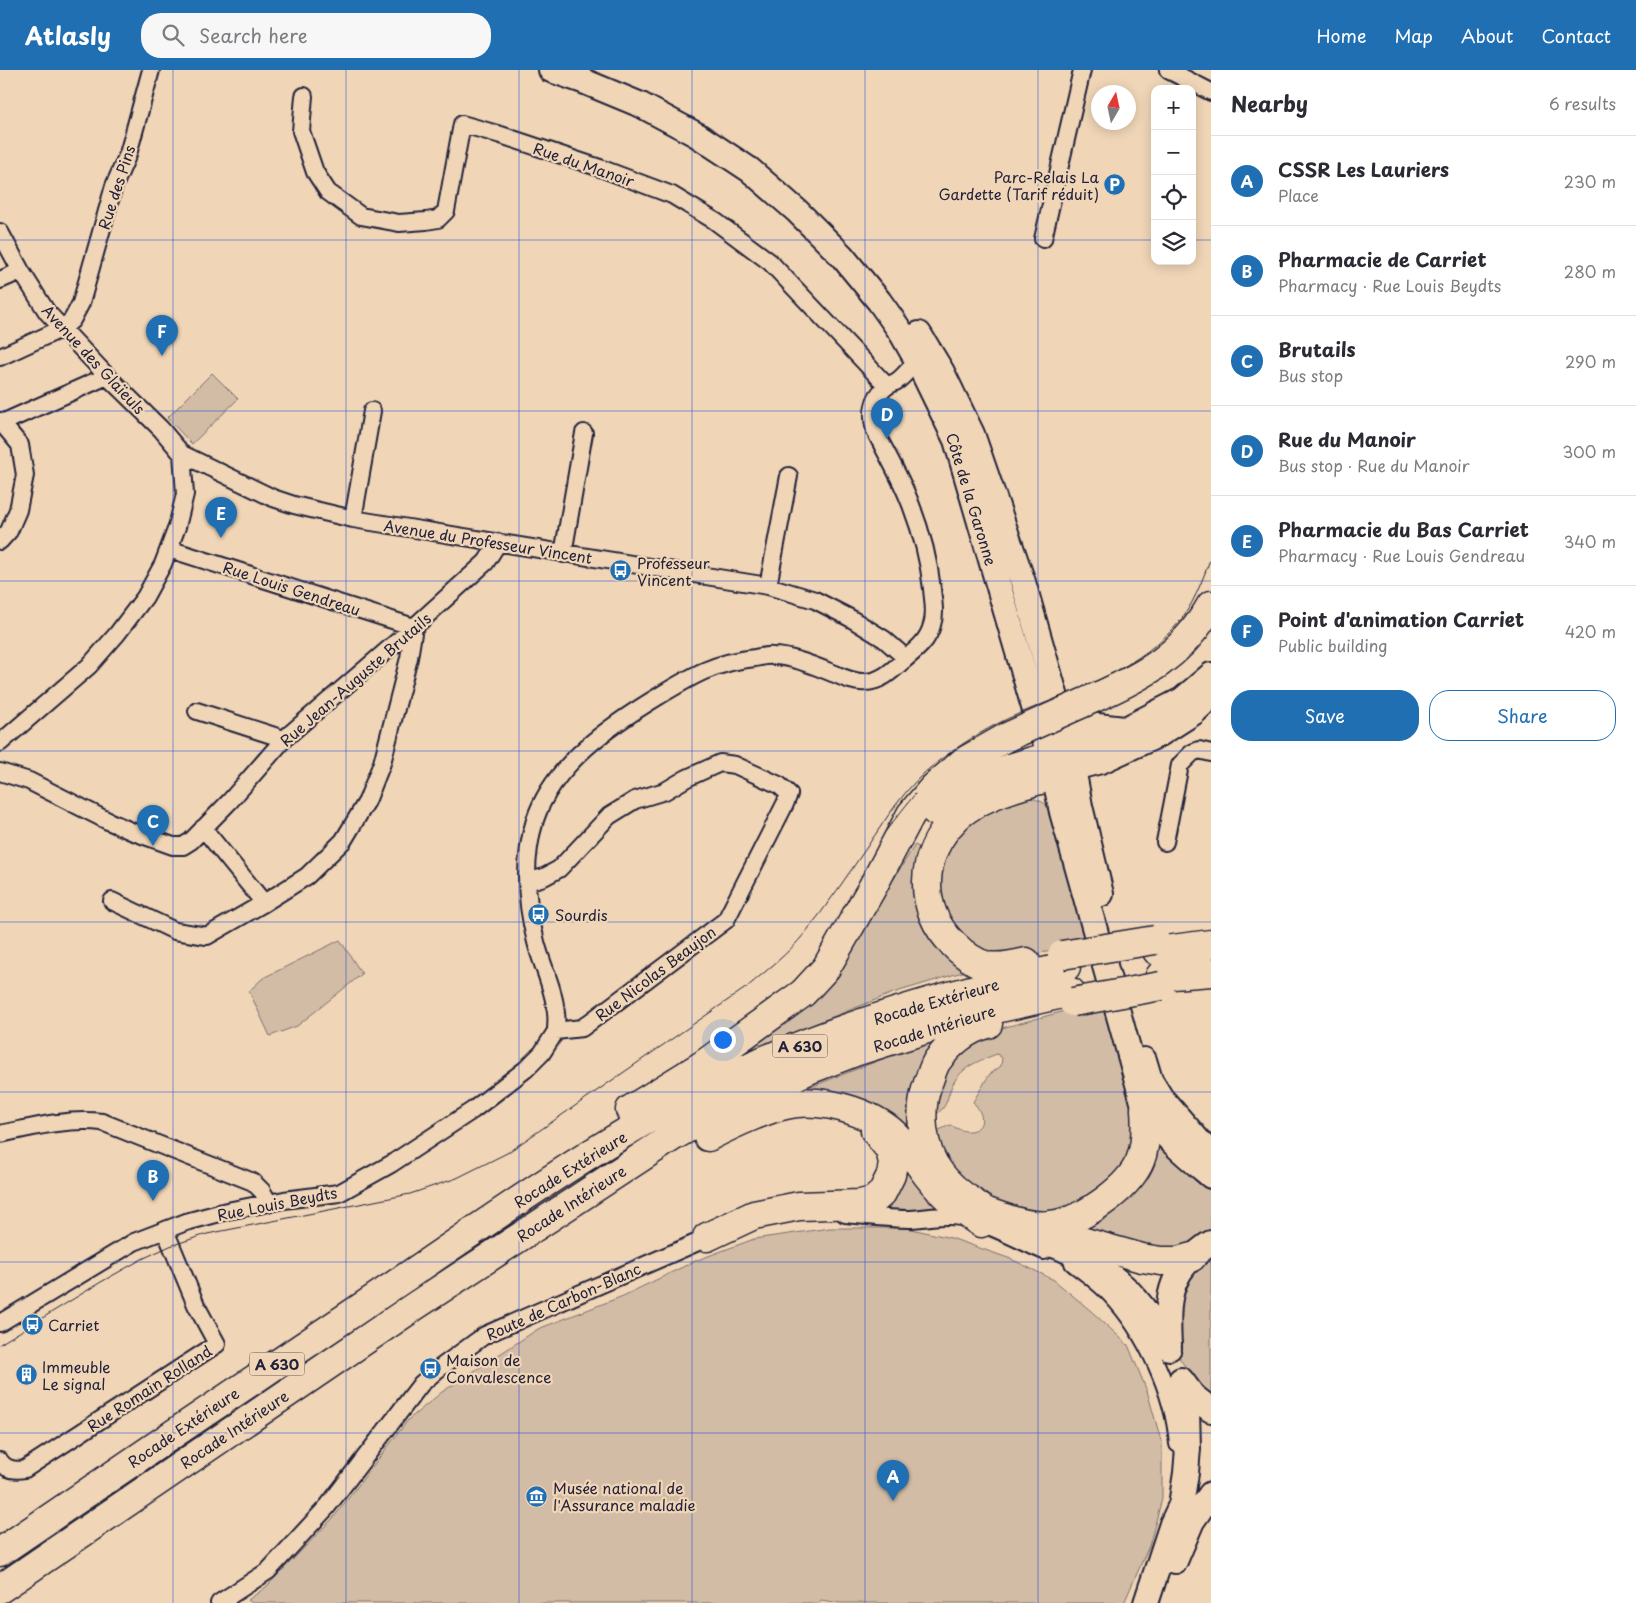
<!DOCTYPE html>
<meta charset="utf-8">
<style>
:root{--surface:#fff;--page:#f7f7f7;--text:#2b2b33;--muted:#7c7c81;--line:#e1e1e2;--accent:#1f6fb2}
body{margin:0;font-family:"Playpen Sans",sans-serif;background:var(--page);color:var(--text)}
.controls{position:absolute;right:15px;top:15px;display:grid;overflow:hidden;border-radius:10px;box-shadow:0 2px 12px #0003}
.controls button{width:45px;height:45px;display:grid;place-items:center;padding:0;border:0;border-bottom:1px solid var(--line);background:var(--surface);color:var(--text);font:25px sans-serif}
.compass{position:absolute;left:1091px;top:15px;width:45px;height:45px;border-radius:50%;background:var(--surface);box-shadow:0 2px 12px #0003;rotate:9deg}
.you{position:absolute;left:722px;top:969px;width:18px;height:18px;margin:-12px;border:4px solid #fff;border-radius:50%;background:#1a73e8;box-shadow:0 0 0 8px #1a73e833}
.badge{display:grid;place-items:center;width:32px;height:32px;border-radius:50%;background:var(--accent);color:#fff;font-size:16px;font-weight:700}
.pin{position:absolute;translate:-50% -41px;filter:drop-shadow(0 1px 2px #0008)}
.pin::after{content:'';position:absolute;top:26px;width:18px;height:15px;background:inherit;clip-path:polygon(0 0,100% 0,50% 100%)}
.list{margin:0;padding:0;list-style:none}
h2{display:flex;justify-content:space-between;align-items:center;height:65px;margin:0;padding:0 20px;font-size:21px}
h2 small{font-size:16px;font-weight:400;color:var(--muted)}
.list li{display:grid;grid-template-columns:32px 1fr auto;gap:15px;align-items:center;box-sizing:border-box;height:90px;padding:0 20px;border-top:1px solid var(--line)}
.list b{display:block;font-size:19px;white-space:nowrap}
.list p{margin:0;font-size:16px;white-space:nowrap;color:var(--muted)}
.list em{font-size:16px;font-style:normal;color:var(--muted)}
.actions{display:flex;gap:10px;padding:15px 20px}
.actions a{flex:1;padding:11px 0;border:1px solid var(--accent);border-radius:20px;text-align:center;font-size:18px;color:var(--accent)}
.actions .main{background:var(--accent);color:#fff}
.icon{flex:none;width:28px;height:28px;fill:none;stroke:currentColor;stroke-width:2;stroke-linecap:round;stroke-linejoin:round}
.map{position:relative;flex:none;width:1211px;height:1533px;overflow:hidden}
header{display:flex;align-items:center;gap:30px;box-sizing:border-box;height:70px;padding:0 25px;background:var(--accent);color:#fff}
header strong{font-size:24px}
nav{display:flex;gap:28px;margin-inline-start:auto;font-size:18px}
.search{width:350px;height:45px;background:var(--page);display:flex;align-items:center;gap:12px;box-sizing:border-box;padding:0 18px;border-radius:20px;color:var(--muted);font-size:19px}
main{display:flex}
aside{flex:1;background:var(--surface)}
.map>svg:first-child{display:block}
.green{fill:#d2bca5;stroke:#7a6f70}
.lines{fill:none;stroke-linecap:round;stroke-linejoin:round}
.street-casing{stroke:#22223b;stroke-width:20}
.secondary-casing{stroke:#22223b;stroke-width:28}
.highway-casing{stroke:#22223b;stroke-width:31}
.street{stroke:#f0d6b7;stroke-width:16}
.secondary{stroke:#f0d6b7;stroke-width:24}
.highway{stroke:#f0d6b7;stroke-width:28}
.tram{stroke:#22223b;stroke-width:1}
.highway-bridge-casing{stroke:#22223b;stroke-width:31;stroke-linecap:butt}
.highway-bridge{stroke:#f0d6b7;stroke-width:28}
.grid{fill:none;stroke:#1d4ed8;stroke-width:1;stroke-opacity:0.55}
.labels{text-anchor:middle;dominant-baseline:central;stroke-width:4.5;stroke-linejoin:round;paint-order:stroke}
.shield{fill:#f0d6b7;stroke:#605860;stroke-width:1}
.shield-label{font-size:14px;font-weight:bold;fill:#22223b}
.street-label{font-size:15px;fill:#22223b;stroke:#f0d6b7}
.poi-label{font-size:15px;fill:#22223b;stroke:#f0d6b7;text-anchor:start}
</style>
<header>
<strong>Atlasly</strong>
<div class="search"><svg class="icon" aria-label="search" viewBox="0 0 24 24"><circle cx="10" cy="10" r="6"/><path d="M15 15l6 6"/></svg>Search here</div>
<nav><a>Home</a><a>Map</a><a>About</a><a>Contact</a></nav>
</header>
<main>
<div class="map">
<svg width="1211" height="1533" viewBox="0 0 1211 1533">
<rect width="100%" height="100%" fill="#f0d6b7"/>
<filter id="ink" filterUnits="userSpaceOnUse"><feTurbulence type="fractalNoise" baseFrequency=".02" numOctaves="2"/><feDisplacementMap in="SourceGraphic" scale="10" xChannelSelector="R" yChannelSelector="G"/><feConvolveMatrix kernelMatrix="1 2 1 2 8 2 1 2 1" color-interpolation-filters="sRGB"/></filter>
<g filter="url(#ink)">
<!-- green -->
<path class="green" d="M212,303L238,329L192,374L167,348Z
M1029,728C1040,729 1046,734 1054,742L1092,873L1054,881L1010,887L970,879L937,827L944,782L964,757L978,748L1019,730Z
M915,775L924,780L921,788L969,900L893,923L822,951L713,998L865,855Z
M340,870L362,904L297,956L270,966L249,921L263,908Z
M1083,936L1111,939L1136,1028L1128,1097L1074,1142L1020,1147L972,1119L939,1082L937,1061L950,1055C956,1058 963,1062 970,1061C988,1058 982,1041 973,1032L989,1005L1001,996L1002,988L997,984C978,991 960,997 951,1018C947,1028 947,1038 936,1044L933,1019L940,1001L980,964Z
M928,971L934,976L914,1066L793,1024Z
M1151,1061L1211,1112V1163L1169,1185L1075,1155Z
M901,1089L943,1138L889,1143L876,1135Z
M830,1158H907L951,1168L1011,1189L1054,1210L1091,1241L1128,1275L1147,1321L1162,1374V1429L1149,1476L1124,1533H841L821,1530L819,1533H252L248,1530L266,1517L334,1447L408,1350L442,1322L538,1259L623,1226L695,1191L754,1169Z
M1211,1185V1326L1200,1318L1180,1289L1175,1264L1174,1242L1190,1204Z"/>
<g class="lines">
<defs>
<path id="street" d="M1168,0L1211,22
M304,26L301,61L315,102L328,122L361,146L399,153L426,151L438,149L446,141L462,54L501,65L600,98L672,125L715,151L770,192L887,316
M0,162L21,201L47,242L107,306L161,359L182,384L273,428L294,435L353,449L768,516L815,530L850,548L884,569L906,588
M1043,169L1082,0
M0,210L21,201
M0,287L63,258L72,250L81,233L114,116L128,84L151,0
M0,351L20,375L25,405L18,440L9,461L0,471
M2,353L107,306
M353,449L372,341
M563,484L584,363
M768,516L789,406
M197,641L284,669
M0,673L89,596L117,564L145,527L163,494L177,457L185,424L182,384
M0,702L29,711L108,751L131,761L173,776H183L191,771L230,731L284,669L414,557L486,492L498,473
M203,758L264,833
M1165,772L1180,695L1192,683L1199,680L1211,683
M527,812L544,807L559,799L609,746L635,730L665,721L687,708L720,693L735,695L779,715L789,724L785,734L726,850L582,958L556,961
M112,831L175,861L207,866L264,833L307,806L343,771L367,731L382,693L409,588L414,557L169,479
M556,961C556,955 557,949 556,943C554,918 542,896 536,872C526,833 523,789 535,750C553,694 611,655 659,626C692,606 715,592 755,588C761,587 767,585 773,586C792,586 817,597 835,604C844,608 855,613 865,612C881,612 893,600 904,590C916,580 928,571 932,555C936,543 933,531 932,519C929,491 921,461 911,435C902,410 887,385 875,361C871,345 872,328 886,317C890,314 894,313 897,311C905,306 909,297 918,292L927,295
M0,1064C33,1057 68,1048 102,1052L253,1112L262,1121L269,1133
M845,1144C867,1146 889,1149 911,1149C928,1148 944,1144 961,1147C990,1154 1016,1169 1044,1181
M1073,1193C1086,1203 1100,1213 1111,1225C1146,1262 1174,1323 1178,1374
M0,1253L134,1172L186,1152L227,1141L284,1130L339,1123L391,1094L473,1040L526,999L542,983L556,961
M0,1391C6,1400 15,1401 25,1399L217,1274L196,1235L165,1160
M219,1533L268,1501L327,1437L421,1314L437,1300L485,1265L714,1165"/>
<path id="secondary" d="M551,0L583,11L641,35L697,65L750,100L797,141L842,186L879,231L901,262L918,292L956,370L1036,644L1050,686L1062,742L1145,1039C1163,1067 1186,1085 1211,1106
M919,264L942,302L972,364L1023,512L1067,666L1080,736L1101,824
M1062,647L1080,654L1124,659
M1056,684L1081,677L1126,659L1182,630L1211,605
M1059,704L1073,698L1101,691L1160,664L1193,643L1211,626
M1144,990L1150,1010L1161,1028L1211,1085
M1036,1169C1066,1178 1100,1194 1123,1216C1142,1233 1156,1256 1169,1278
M1169,1275C1167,1241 1166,1208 1195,1185C1200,1181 1205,1176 1211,1173
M1182,1311L1193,1326L1211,1340
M1175,1491L1192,1451L1211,1424
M1146,1533L1172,1454L1181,1435L1186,1403L1188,1378L1187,1340L1181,1310"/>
<path id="highway" d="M1092,629C1144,606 1182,586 1211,535
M935,741C965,709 1009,698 1050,686
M1157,881L1211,874
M1026,892C1014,895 1001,898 988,896C974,893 963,884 953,874C917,838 919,785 955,749C977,726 1024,714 1055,706
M1160,906L1211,902
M988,954C967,959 949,975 937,991C933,997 931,1006 928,1013C918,1041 921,1079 940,1103C948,1114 960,1124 971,1131C976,1135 981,1139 987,1142C993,1144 999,1146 1005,1148C1019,1153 1035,1157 1050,1155C1071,1153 1091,1141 1108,1128C1142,1102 1148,1082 1145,1039
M630,1040L701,996L803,923L826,898L872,818L911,744L933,718L963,692L1007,667
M708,1067C731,1055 773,1035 797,1033C830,1030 877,1044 899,1069C910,1080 918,1093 927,1105C943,1126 960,1139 981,1153
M1038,1159L1142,1188L1161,1191H1178L1192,1187
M707,1167L754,1145L799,1136L860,1134L873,1131L882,1123L891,1105L893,1093L890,1080L875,1061
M0,1482C134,1390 268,1300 403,1209C518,1131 633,1048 760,992C859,949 961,920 1066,897
M0,1519L415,1236L672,1067L723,1038L811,999L855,982L978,943L1071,922"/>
</defs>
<!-- street casing -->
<use href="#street" class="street-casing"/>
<!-- secondary casing -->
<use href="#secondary" class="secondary-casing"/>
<!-- highway casing -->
<use href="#highway" class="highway-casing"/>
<!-- street -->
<use href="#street" class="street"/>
<!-- secondary -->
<use href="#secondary" class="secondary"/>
<!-- highway -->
<use href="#highway" class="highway"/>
<!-- tram -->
<path class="tram" d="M885,762L915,724
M0,1274L101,1212L142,1189L170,1176L207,1164L410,1124L457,1108L507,1083L747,917C767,900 788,884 805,863C827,836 847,806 867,777C887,747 907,715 936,693C958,676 982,661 1007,649C1065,623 1130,605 1175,557C1193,537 1202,511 1211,487"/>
<defs>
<path id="highway-bridge" d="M1007,667L1092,629
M1062,885L1155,870
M1073,932L1161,916"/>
</defs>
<!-- highway-bridge casing -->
<use href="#highway-bridge" class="highway-bridge-casing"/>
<!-- highway-bridge -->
<use href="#highway-bridge" class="highway-bridge"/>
</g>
</g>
<!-- grid -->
<path class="grid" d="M173,0V1533M346,0V1533M519,0V1533M692,0V1533M865,0V1533M1038,0V1533M0,170H1155M1192,170H1211M0,341H1211M0,511H1211M0,681H1211M0,852H1211M0,1022H1211M0,1192H1211M0,1363H1211"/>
<!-- icons -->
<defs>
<symbol id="parking-disc" viewBox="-11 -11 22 22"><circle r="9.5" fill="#1f6fb2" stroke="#f0d6b7"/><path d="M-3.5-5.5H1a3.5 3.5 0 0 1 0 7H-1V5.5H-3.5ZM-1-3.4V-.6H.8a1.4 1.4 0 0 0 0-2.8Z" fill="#fff"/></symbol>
<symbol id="bus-disc" viewBox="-11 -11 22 22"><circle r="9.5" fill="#1f6fb2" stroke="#f0d6b7"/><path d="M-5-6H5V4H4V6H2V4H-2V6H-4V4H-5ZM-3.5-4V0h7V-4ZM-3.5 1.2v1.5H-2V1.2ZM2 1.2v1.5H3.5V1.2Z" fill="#fff"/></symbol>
<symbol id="building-disc" viewBox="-11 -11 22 22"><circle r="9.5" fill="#1f6fb2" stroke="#f0d6b7"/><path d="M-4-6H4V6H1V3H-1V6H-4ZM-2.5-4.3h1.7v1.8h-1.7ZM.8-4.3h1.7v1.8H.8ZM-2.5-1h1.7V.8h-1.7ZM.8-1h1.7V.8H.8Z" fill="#fff"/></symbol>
<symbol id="museum-disc" viewBox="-11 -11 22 22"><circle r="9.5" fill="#1f6fb2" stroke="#f0d6b7"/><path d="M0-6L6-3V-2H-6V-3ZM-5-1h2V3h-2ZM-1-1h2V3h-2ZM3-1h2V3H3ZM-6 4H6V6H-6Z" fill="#fff"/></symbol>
</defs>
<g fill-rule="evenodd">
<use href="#parking-disc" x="1102" y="102" width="25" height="25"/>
<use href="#bus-disc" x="608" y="488" width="25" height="25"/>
<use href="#bus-disc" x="526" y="832" width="25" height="25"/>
<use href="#bus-disc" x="20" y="1242" width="25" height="25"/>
<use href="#bus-disc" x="418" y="1286" width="25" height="25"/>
<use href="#building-disc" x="14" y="1292" width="25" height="25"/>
<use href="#museum-disc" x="524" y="1414" width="25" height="25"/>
</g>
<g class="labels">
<!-- shield labels -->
<g class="shield">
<rect x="772.5" y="964.5" width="55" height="23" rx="4"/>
<rect x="249.5" y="1282.5" width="55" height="23" rx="4"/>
</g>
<g class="shield-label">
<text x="800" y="976">A 630</text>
<text x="277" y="1294">A 630</text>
</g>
<!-- street labels -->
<g class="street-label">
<text transform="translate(584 94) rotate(19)">Rue du Manoir</text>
<text transform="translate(116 117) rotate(-72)">Rue des Pins</text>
<text transform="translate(94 289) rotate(47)">Avenue des Glaïeuls</text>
<text transform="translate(972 429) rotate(73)">Côte de la Garonne</text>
<text transform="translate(488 471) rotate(9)">Avenue du Professeur Vincent</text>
<text transform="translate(292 518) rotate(18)">Rue Louis Gendreau</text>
<text transform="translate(355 609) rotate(-41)">Rue Jean-Auguste Brutails</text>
<text transform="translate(655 903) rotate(-37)">Rue Nicolas Beaujon</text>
<text transform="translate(936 931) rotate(-16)">Rocade Extérieure</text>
<text transform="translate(934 958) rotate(-17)">Rocade Intérieure</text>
<text transform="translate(570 1099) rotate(-32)">Rocade Extérieure</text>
<text transform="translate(277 1133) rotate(-11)">Rue Louis Beydts</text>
<text transform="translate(571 1133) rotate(-33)">Rocade Intérieure</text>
<text transform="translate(563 1231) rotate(-24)">Route de Carbon-Blanc</text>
<text transform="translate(149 1318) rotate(-33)">Rue Romain Rolland</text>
<text transform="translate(183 1357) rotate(-34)">Rocade Extérieure</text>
<text transform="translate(234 1359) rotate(-34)">Rocade Intérieure</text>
</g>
<!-- poi labels -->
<g class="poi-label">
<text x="1099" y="106" text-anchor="end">Parc-Relais La<tspan x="1099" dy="17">Gardette (Tarif réduit)</tspan></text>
<text x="637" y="492">Professeur<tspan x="637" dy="17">Vincent</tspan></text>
<text x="555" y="844">Sourdis</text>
<text x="48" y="1254">Carriet</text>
<text x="446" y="1289">Maison de<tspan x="446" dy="17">Convalescence</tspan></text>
<text x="42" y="1296">Immeuble<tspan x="42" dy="17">Le signal</tspan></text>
<text x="553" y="1417">Musée national de<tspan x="553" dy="17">l'Assurance maladie</tspan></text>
</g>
</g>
</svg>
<div class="controls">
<button>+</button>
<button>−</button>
<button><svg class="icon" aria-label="locate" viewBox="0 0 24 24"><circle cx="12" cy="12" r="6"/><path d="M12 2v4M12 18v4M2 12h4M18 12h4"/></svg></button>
<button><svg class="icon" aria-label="layers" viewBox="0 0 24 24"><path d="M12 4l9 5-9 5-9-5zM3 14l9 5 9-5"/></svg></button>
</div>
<svg class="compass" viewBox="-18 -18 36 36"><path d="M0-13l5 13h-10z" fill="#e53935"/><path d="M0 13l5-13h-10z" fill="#7c7c81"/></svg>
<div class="you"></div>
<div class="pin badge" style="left:893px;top:1431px">A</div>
<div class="pin badge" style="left:153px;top:1131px">B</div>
<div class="pin badge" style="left:153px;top:776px">C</div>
<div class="pin badge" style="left:887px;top:369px">D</div>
<div class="pin badge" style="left:221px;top:468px">E</div>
<div class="pin badge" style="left:162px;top:286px">F</div>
</div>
<aside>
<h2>Nearby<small>6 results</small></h2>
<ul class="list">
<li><span class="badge">A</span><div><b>CSSR Les Lauriers</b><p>Place</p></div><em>230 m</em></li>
<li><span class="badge">B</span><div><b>Pharmacie de Carriet</b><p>Pharmacy · Rue Louis Beydts</p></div><em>280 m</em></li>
<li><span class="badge">C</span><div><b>Brutails</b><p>Bus stop</p></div><em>290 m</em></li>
<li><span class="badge">D</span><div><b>Rue du Manoir</b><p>Bus stop · Rue du Manoir</p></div><em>300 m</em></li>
<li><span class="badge">E</span><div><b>Pharmacie du Bas Carriet</b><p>Pharmacy · Rue Louis Gendreau</p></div><em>340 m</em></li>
<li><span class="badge">F</span><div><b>Point d'animation Carriet</b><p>Public building</p></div><em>420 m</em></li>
</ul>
<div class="actions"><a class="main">Save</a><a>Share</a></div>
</aside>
</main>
